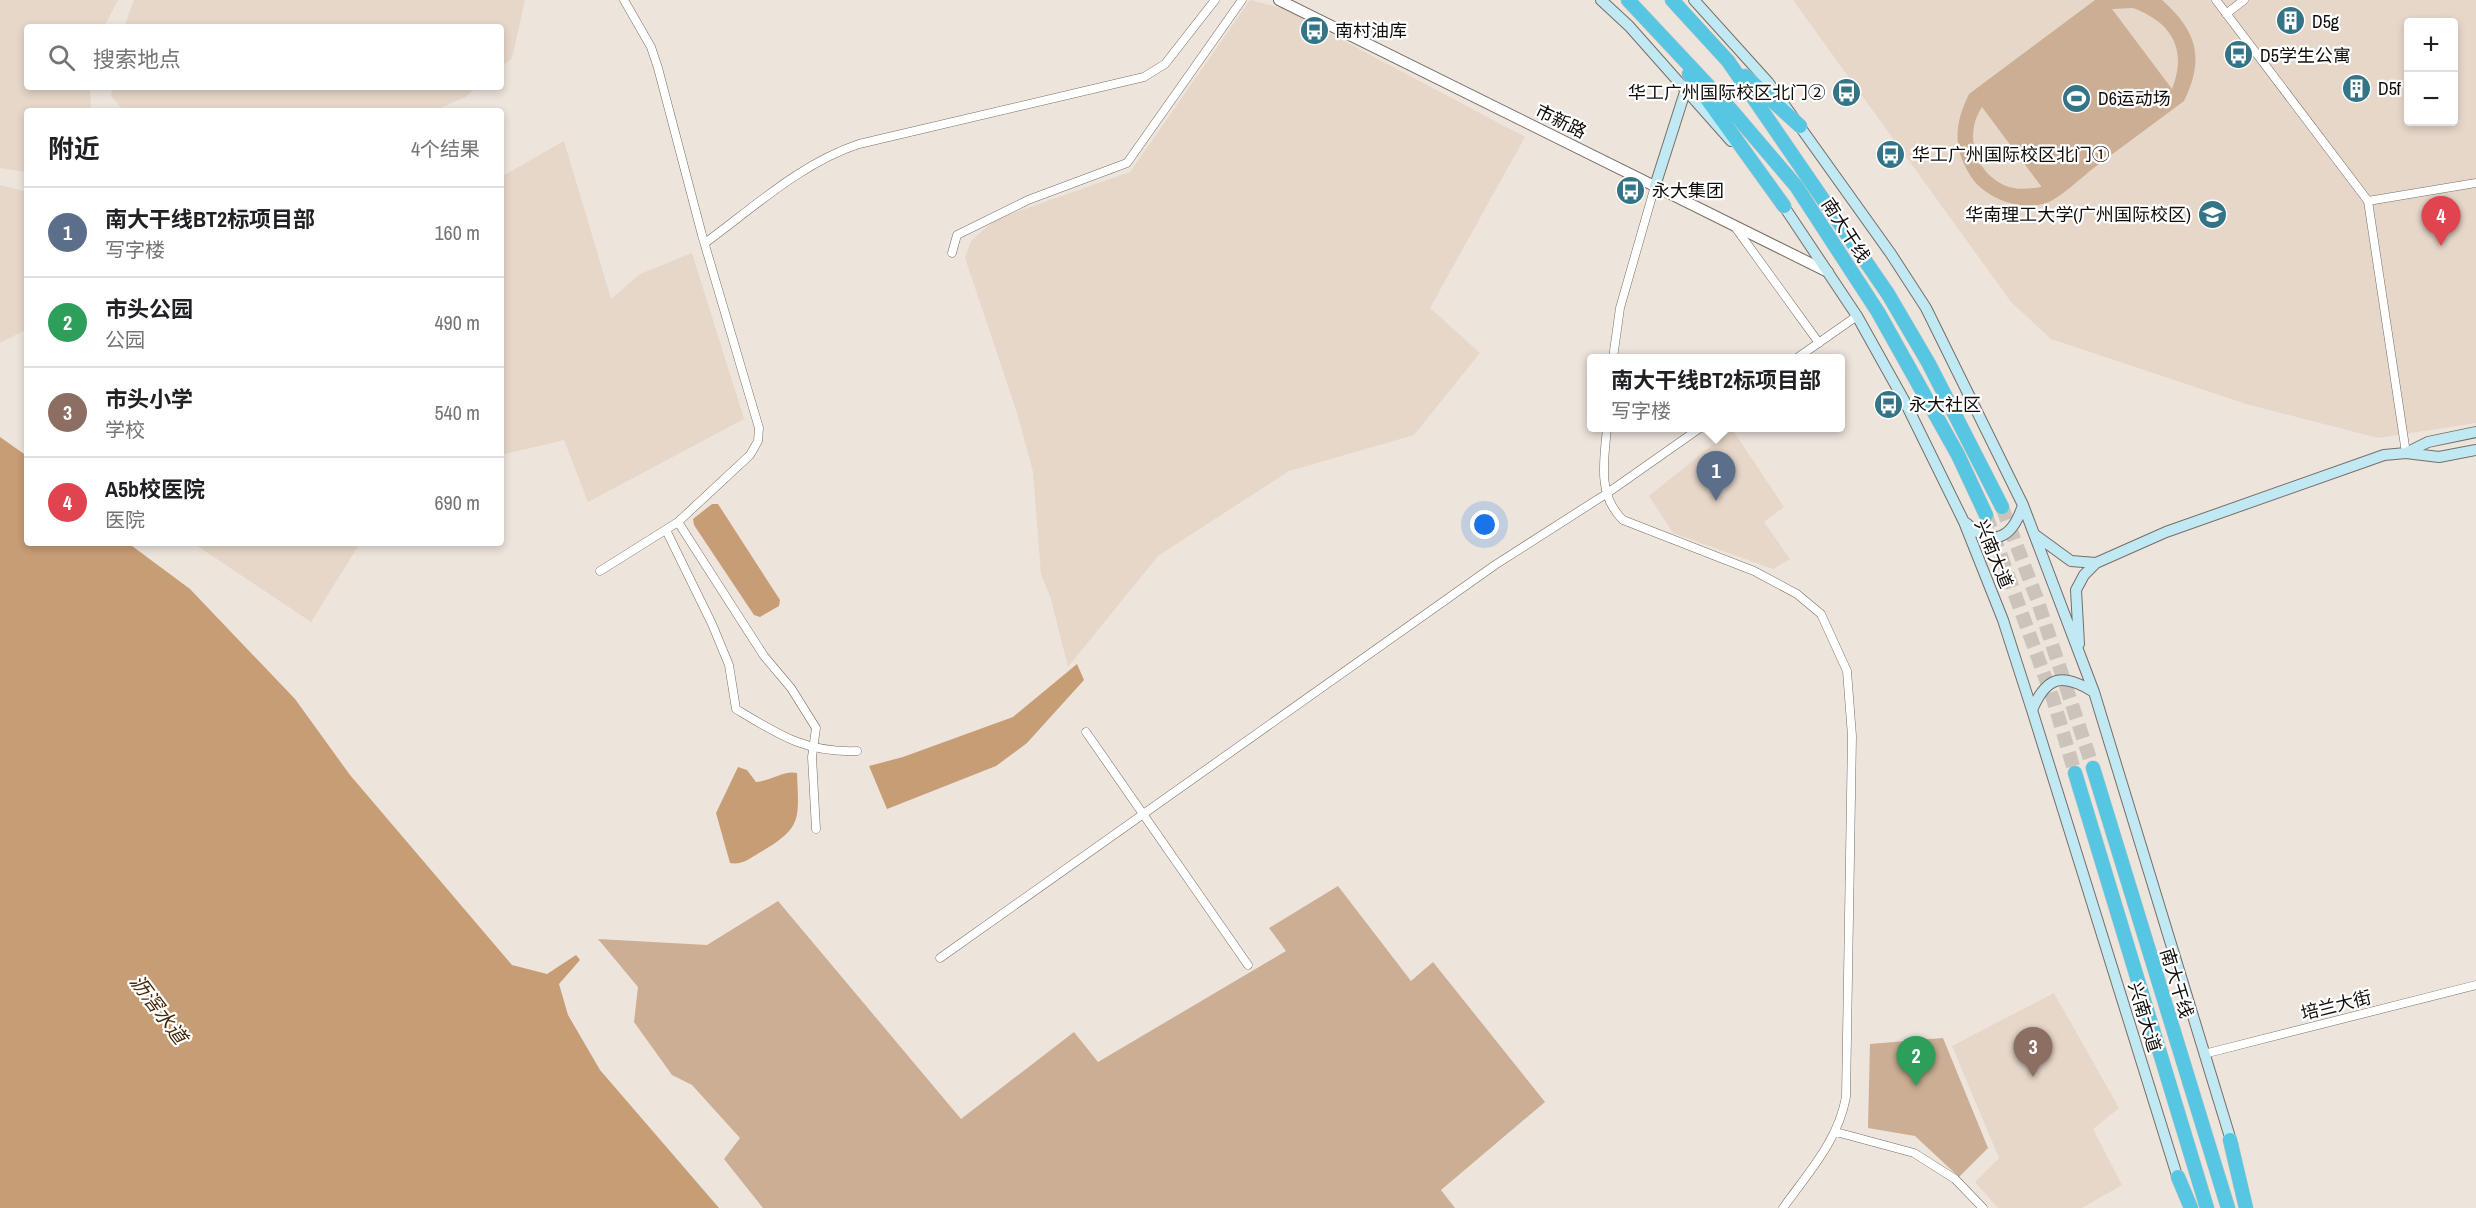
<!DOCTYPE html>
<html lang="zh">
<meta charset="utf-8">
<style>
:root{--surface:#fff;--page:#f2f2f2;--text:#202124;--muted:#757577;--line:#e0e0e0;--accent:#337487}
body{margin:0;font-family:"Archivo Narrow","Noto Sans SC",sans-serif;background:var(--page);color:var(--text)}
.controls{position:absolute;right:18px;top:18px;display:grid;overflow:hidden;border-radius:6px;box-shadow:0 3px 9px #0003}
.controls button{width:54px;height:54px;display:grid;place-items:center;padding:0;border:0;border-bottom:2px solid var(--line);background:var(--surface);color:var(--text);font:30px sans-serif}
.you{position:absolute;left:1485px;top:525px;width:21px;height:21px;margin:-15px;border:4px solid #fff;border-radius:50%;background:#1a73e8;box-shadow:0 0 0 9px #1a73e833}
.badge{display:grid;place-items:center;width:39px;height:39px;border-radius:50%;background:var(--accent);color:#fff;font-size:20px;font-weight:700}
.pin{position:absolute;translate:-50% -50px;filter:drop-shadow(0 2px 3px #0008)}
.pin::after{content:'';position:absolute;top:32px;width:21px;height:18px;background:inherit;clip-path:polygon(0 0,100% 0,50% 100%)}
.popup{position:absolute;left:1587px;top:354px;width:258px;height:78px;box-sizing:border-box;display:grid;place-content:center;border-radius:6px;background:var(--surface);filter:drop-shadow(0 2px 4px #0005);font-size:20px;white-space:nowrap;color:var(--muted)}
.popup b{font-size:22px;color:var(--text)}
.popup::after{content:'';position:absolute;left:50%;top:100%;margin-left:-12px;border:12px solid transparent;border-top-color:var(--surface)}
.list{margin:0;padding:0;list-style:none}
h2{display:flex;justify-content:space-between;align-items:center;height:78px;margin:0;padding:0 24px;font-size:26px}
h2 small{font-size:20px;font-weight:400;color:var(--muted)}
.list li{display:grid;grid-template-columns:39px 1fr auto;gap:18px;align-items:center;box-sizing:border-box;height:90px;padding:0 24px;border-top:2px solid var(--line)}
.list b{display:block;font-size:22px;white-space:nowrap}
.list p{margin:0;font-size:20px;white-space:nowrap;color:var(--muted)}
.list em{font-size:20px;font-style:normal;color:var(--muted)}
.icon{flex:none;width:33px;height:33px;fill:none;stroke:currentColor;stroke-width:2;stroke-linecap:round;stroke-linejoin:round}
.map{position:relative;flex:none;width:2476px;height:1208px;overflow:hidden}
.search{position:absolute;background:var(--surface);box-shadow:0 3px 9px #0003;left:24px;top:24px;width:480px;height:66px;display:flex;align-items:center;gap:15px;box-sizing:border-box;padding:0 21px;border-radius:6px;color:var(--muted);font-size:22px}
.panel{position:absolute;background:var(--surface);box-shadow:0 3px 9px #0003;left:24px;top:108px;width:480px;height:438px;border-radius:6px}
.map>svg:first-child{display:block}
.built{fill:#e6d7c9;fill-rule:evenodd}
.green{fill:#cbae94;fill-rule:evenodd}
.water{fill:#c79d76}
.lines{fill:none;stroke-linecap:round;stroke-linejoin:round}
.trunk-tunnel{stroke:#ccc4bc;stroke-width:14;stroke-dasharray:14 7;stroke-linecap:butt}
.minor-casing{stroke:#776e67;stroke-width:9}
.tertiary-casing{stroke:#776e67;stroke-width:12}
.secondary-casing{stroke:#776e67;stroke-width:12}
.trunk-casing{stroke:#c6c5c4;stroke-width:15}
.minor{stroke:#fff;stroke-width:8}
.tertiary{stroke:#fff;stroke-width:10}
.secondary{stroke:#c0e9f4;stroke-width:10}
.trunk{stroke:#56c6e2;stroke-width:14}
.labels{text-anchor:middle;dominant-baseline:central;stroke-width:4.5;stroke-linejoin:round;paint-order:stroke}
.poi-label{font-size:18px;fill:#100d0a;stroke:#fff;text-anchor:start}
.street-label{font-size:18px;fill:#100d0a;stroke:#fff}
.water-label{font-size:20px;font-style:italic;fill:#452908;stroke:#fff}
</style>
<div class="map">
<svg width="2476" height="1208" viewBox="0 0 2476 1208">
<rect width="100%" height="100%" fill="#ede4dc"/>
<!-- built -->
<path class="built" d="M0,0H118L104,27H27V87H90L91,111H27V172L0,168Z
M134,0H525L512,58L501,67V27H124Z
M1250,0L1282,8L1525,137L1430,308L1480,353L1414,435L1289,471L1158,556L1068,667L1051,599L1041,574L1033,472L1017,413L965,258L971,241L996,219L1130,172Z
M1793,0H2476V423L2378,438L2246,404L2051,339L2011,302ZM2408,22H2454V122H2408Z
M113,87H477L465,97L434,111H124L111,96Z
M564,141L611,299L640,274L692,253L744,419L588,502L564,440L501,455V177Z
M0,185L27,192V329L0,343Z
M1732,429L1784,507L1764,522L1790,559L1773,569L1673,533L1649,496Z
M193,543H360L311,622Z
M2054,993L2119,1108L2093,1129L2122,1185L2082,1208H1998L1975,1182L1999,1158L1952,1046Z"/>
<!-- green -->
<path class="green" d="M2095,0H2162C2197,31 2205,58 2184,101C2153,124 2122,147 2091,170C2079,180 2065,193 2051,201C2025,214 1984,199 1970,175C1952,147 1955,123 1969,94ZM2133,8C2171,22 2188,49 2172,89L2112,9ZM1982,107L2041,186V187C2027,189 2013,191 2000,183C1973,168 1965,132 1982,107Z
M1338,886L1411,981L1433,962L1545,1102L1441,1190L1455,1208H763L724,1159L740,1138L692,1085L672,1075L634,1022L638,987L598,939L707,945L778,901L961,1119L1074,1032L1098,1062L1286,951L1269,928Z
M1943,1038L1988,1148L1959,1177L1915,1136L1868,1128L1870,1044Z"/>
<!-- water -->
<path class="water" d="M0,437L27,456V543H128L190,589L295,699L350,775L512,965L547,974L576,955L580,960L559,984L568,1015L600,1070L719,1208H0Z
M712,504H718L780,600L779,606L760,617L754,615L694,525L693,519Z
M1077,664L1084,680L1027,743L996,766L887,809L869,766L903,757L1013,717Z
M738,767L747,770L756,782C771,781 784,770 797,773C799,821 802,828 759,853C749,859 742,865 730,863L716,813Z"/>
<g class="lines">
<!-- trunk-tunnel -->
<path class="trunk-tunnel" d="M2002,507L2037,599L2093,768
M1986,515L2053,699L2075,773"/>
<defs>
<path id="minor" d="M2216,0L2368,201L2406,453
M2226,14L2244,0
M2368,201L2476,183
M1735,227L1819,343
M705,243C753,208 801,163 859,144L1144,77L1165,64L1215,0
M952,253L957,235L1028,200L1127,163L1242,0
M1613,358L1620,308L1655,186
M1797,358L1857,316
M1607,428C1604,461 1597,495 1623,520L1754,571L1797,594L1821,614L1847,671L1852,736L1846,1097C1838,1141 1808,1173 1783,1208
M678,522L764,656L791,688L816,728L812,757L816,829
M666,530L712,624L729,665L736,709C779,735 806,753 857,751
M600,571L678,522L750,455L758,441L759,428L702,235L658,68L651,47L624,0
M1086,732L1248,965
M940,958L1495,565L1606,494L1700,428
M2204,1054L2476,985
M1836,1132L1914,1153L1955,1179L1983,1208"/>
<path id="tertiary" d="M1279,0L1828,272"/>
<path id="secondary" d="M1601,0L1629,26L1731,141
M1694,0L1768,82L1891,254L1926,308L2023,505L2094,692L2233,1147
M1655,186L1685,92
M1781,202L1857,316L1905,402L1964,522L2003,620L2032,710L2179,1182
M2406,453L2428,442L2476,432
M1966,523C1993,548 2012,539 2023,505
M2034,534L2071,561L2096,563
M2079,644L2076,590L2084,575L2096,563L2166,532L2384,455L2406,453L2439,457L2476,450
M2032,710C2047,675 2063,673 2094,692"/>
<path id="trunk" d="M1628,0L1733,112L1796,186L1878,312L1958,455L1986,515
M1672,0L1728,61L1888,294L1929,364L2002,507
M1689,74L1784,206
M1745,76L1800,126
M2093,768L2228,1208
M2075,773L2207,1208
M2230,1140L2246,1208
M2178,1177L2191,1208"/>
</defs>
<!-- minor casing -->
<use href="#minor" class="minor-casing"/>
<!-- tertiary casing -->
<use href="#tertiary" class="tertiary-casing"/>
<!-- secondary casing -->
<use href="#secondary" class="secondary-casing"/>
<!-- trunk casing -->
<use href="#trunk" class="trunk-casing"/>
<!-- minor -->
<use href="#minor" class="minor"/>
<!-- tertiary -->
<use href="#tertiary" class="tertiary"/>
<!-- secondary -->
<use href="#secondary" class="secondary"/>
<!-- trunk -->
<use href="#trunk" class="trunk"/>
</g>
<!-- icons -->
<defs>
<symbol id="building-disc" viewBox="-11 -11 22 22"><circle r="9.5" fill="#337487" stroke="#fff"/><path d="M-4-6H4V6H1V3H-1V6H-4ZM-2.5-4.3h1.7v1.8h-1.7ZM.8-4.3h1.7v1.8H.8ZM-2.5-1h1.7V.8h-1.7ZM.8-1h1.7V.8H.8Z" fill="#fff"/></symbol>
<symbol id="bus-disc" viewBox="-11 -11 22 22"><circle r="9.5" fill="#337487" stroke="#fff"/><path d="M-5-6H5V4H4V6H2V4H-2V6H-4V4H-5ZM-3.5-4V0h7V-4ZM-3.5 1.2v1.5H-2V1.2ZM2 1.2v1.5H3.5V1.2Z" fill="#fff"/></symbol>
<symbol id="stadium-disc" viewBox="-11 -11 22 22"><circle r="9.5" fill="#337487" stroke="#fff"/><path d="M0-5a6.5 5 0 1 0 0 10a6.5 5 0 1 0 0-10ZM-3.5-1.8h7v3.6h-7Z" fill="#fff"/></symbol>
<symbol id="university-disc" viewBox="-11 -11 22 22"><circle r="9.5" fill="#337487" stroke="#fff"/><path d="M0-5L7-2L0 1L-7-2ZM-4 1L0 2.5L4 1V4Q0 6-4 4Z" fill="#fff"/></symbol>
</defs>
<g fill-rule="evenodd">
<use href="#building-disc" x="2274" y="4" width="33" height="33"/>
<use href="#bus-disc" x="1298" y="14" width="33" height="33"/>
<use href="#bus-disc" x="2222" y="38" width="33" height="33"/>
<use href="#building-disc" x="2340" y="72" width="33" height="33"/>
<use href="#bus-disc" x="1830" y="76" width="33" height="33"/>
<use href="#stadium-disc" x="2060" y="82" width="33" height="33"/>
<use href="#bus-disc" x="1874" y="138" width="33" height="33"/>
<use href="#bus-disc" x="1614" y="174" width="33" height="33"/>
<use href="#university-disc" x="2196" y="198" width="33" height="33"/>
<use href="#bus-disc" x="1872" y="388" width="33" height="33"/>
</g>
<g class="labels">
<!-- poi labels -->
<g class="poi-label">
<text x="2312" y="21">D5g</text>
<text x="1335" y="30">南村油库</text>
<text x="2260" y="55">D5学生公寓</text>
<text x="2378" y="88">D5f</text>
<text x="1826" y="92" text-anchor="end">华工广州国际校区北门②</text>
<text x="2098" y="98">D6运动场</text>
<text x="1912" y="154">华工广州国际校区北门①</text>
<text x="1652" y="190">永大集团</text>
<text x="2191" y="214" text-anchor="end">华南理工大学(广州国际校区)</text>
<text x="1909" y="404">永大社区</text>
</g>
<!-- street labels -->
<g class="street-label">
<text transform="translate(1561 121) rotate(26)">市新路</text>
<text transform="translate(1846 230) rotate(57)">南大干线</text>
<text transform="translate(1994 554) rotate(68)">兴南大道</text>
<text transform="translate(2177 983) rotate(73)">南大干线</text>
<text transform="translate(2336 1005) rotate(-14)">培兰大街</text>
<text transform="translate(2145 1017) rotate(73)">兴南大道</text>
</g>
<!-- water labels -->
<g class="water-label">
<text transform="translate(159 1009) rotate(53)">沥滘水道</text>
</g>
</g>
</svg>
<div class="controls">
<button>+</button>
<button>−</button>
</div>
<div class="you"></div>
<div class="pin badge" style="left:1716px;top:501px;background:#5c6f8a">1</div>
<div class="popup"><b>南大干线BT2标项目部</b>写字楼</div>
<div class="pin badge" style="left:1916px;top:1086px;background:#2e9e5b">2</div>
<div class="pin badge" style="left:2033px;top:1077px;background:#8d6e63">3</div>
<div class="pin badge" style="left:2441px;top:246px;background:#e0444e">4</div>
<div class="search"><svg class="icon" aria-label="search" viewBox="0 0 24 24"><circle cx="10" cy="10" r="6"/><path d="M15 15l6 6"/></svg>搜索地点</div>
<section class="panel">
<h2>附近<small>4个结果</small></h2>
<ul class="list">
<li><span class="badge" style="background:#5c6f8a">1</span><div><b>南大干线BT2标项目部</b><p>写字楼</p></div><em>160 m</em></li>
<li><span class="badge" style="background:#2e9e5b">2</span><div><b>市头公园</b><p>公园</p></div><em>490 m</em></li>
<li><span class="badge" style="background:#8d6e63">3</span><div><b>市头小学</b><p>学校</p></div><em>540 m</em></li>
<li><span class="badge" style="background:#e0444e">4</span><div><b>A5b校医院</b><p>医院</p></div><em>690 m</em></li>
</ul>
</section>
</div>
